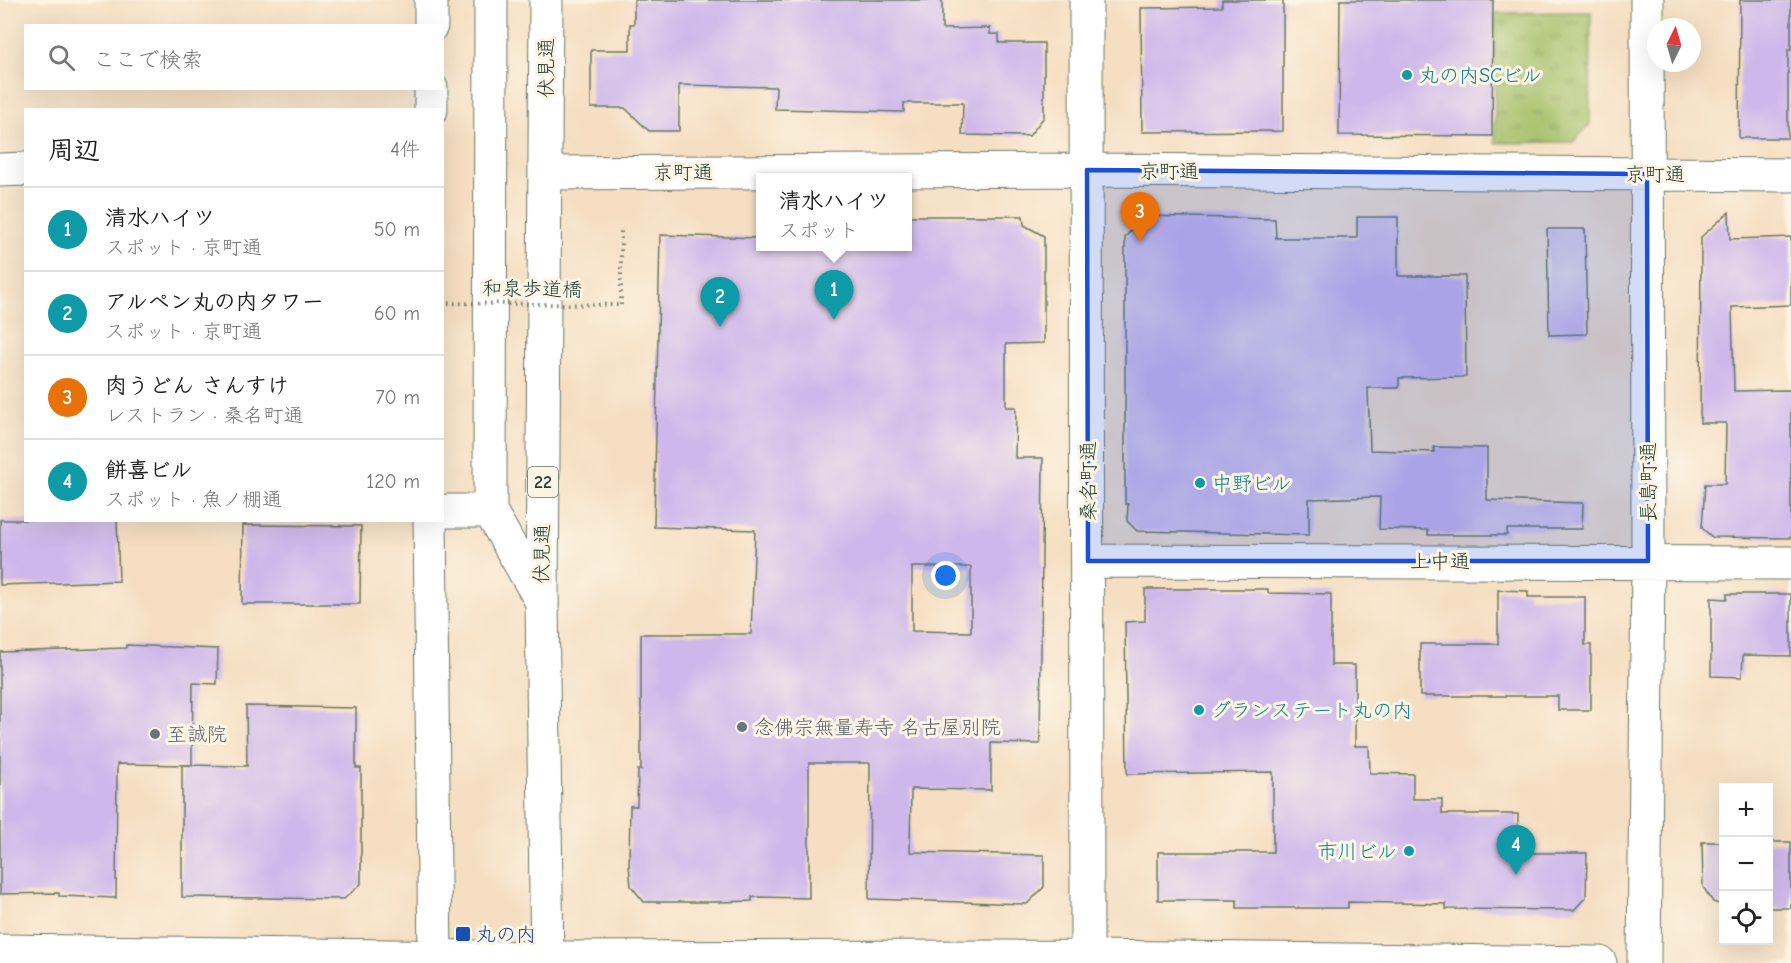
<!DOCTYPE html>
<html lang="ja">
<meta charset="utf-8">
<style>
:root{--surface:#fff;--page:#f6f6f6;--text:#222;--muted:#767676;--line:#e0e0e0;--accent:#ea580c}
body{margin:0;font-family:"Comic Neue","Klee One",sans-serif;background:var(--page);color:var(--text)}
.controls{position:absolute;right:18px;bottom:18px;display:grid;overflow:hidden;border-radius:0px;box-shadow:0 6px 24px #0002}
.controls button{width:54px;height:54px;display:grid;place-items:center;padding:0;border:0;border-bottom:2px solid var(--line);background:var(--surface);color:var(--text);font:30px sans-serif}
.compass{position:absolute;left:1647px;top:18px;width:54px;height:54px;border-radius:50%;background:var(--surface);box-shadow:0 6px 24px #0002;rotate:5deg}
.you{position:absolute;left:946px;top:576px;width:21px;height:21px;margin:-15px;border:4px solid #fff;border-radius:50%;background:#1a73e8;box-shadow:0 0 0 9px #1a73e833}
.badge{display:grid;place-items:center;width:39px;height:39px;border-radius:50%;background:var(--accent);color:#fff;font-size:20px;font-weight:700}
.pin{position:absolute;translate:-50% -50px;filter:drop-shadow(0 2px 3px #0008)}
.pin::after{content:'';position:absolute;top:32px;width:21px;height:18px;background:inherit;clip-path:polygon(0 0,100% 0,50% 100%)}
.popup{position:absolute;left:756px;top:173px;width:156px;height:78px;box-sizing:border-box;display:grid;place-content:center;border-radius:0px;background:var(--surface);filter:drop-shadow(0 2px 4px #0005);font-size:20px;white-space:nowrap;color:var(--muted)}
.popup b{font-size:22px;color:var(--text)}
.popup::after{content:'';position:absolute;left:50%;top:100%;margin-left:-12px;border:12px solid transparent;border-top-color:var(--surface)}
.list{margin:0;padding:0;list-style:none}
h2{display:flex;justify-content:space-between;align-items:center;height:78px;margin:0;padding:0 24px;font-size:26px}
h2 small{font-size:20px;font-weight:400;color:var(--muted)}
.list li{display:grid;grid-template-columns:39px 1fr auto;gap:18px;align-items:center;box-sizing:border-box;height:84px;padding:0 24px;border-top:2px solid var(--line)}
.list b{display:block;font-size:22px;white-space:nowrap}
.list p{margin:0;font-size:20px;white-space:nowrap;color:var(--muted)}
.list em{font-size:20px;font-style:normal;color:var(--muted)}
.icon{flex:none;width:33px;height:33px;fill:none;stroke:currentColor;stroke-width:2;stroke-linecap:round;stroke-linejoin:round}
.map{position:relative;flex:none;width:1791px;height:963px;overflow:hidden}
.search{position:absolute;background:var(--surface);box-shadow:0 6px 24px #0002;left:24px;top:24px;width:420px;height:66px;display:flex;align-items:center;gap:15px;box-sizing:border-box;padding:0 21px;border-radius:0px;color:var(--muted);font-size:22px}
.panel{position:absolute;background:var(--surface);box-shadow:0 6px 24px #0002;left:24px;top:108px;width:420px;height:414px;border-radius:0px}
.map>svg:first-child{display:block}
.grass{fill:url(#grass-tufts);stroke:#617e4d;stroke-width:1.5}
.building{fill:#ceb8eb;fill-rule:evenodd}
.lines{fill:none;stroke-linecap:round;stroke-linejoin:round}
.minor-casing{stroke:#6a7565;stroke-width:35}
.trunk-casing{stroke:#6a7565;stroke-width:35}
.motorway-casing{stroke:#6a7565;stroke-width:35}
.path{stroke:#6a7565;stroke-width:4;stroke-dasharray:1.5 4.5;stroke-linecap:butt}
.minor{stroke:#fff;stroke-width:33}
.trunk{stroke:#fff;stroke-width:33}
.motorway{stroke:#fff;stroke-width:33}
.path-bridge{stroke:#6a7565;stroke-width:4;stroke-dasharray:1.5 4.5;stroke-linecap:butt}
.marked{fill:#1d4ed8;fill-opacity:0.2;stroke:#1d4ed8;stroke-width:4.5;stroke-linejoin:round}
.culture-dot{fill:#0f9aa8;stroke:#fcf5e5;stroke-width:2}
.worship-dot{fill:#6b7280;stroke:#fcf5e5;stroke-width:2}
.transit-dot{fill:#1a4fb4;stroke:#fcf5e5;stroke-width:2}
.labels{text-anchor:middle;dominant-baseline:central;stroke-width:6;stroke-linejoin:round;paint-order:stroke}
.shield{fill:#fcf5e5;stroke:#617469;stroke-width:1.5}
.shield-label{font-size:18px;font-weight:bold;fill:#1f3d34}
.street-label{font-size:20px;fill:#1f3d34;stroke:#fcf5e5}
.culture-label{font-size:20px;fill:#0d838f;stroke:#fcf5e5;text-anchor:start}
.worship-label{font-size:20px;fill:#5b616d;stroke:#fcf5e5;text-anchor:start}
.transit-label{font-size:20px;fill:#164399;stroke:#fcf5e5;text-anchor:start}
</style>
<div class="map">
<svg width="1791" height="963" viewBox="0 0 1791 963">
<defs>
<pattern id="grass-tufts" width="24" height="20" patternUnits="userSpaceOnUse" patternTransform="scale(1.5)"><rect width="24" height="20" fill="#a3bf66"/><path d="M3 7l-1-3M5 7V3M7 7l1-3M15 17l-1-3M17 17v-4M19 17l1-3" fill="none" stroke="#849c55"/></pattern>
</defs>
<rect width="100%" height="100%" fill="#fcf5e5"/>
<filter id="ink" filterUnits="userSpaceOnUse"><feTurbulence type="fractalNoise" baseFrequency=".0167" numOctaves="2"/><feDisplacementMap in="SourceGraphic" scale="12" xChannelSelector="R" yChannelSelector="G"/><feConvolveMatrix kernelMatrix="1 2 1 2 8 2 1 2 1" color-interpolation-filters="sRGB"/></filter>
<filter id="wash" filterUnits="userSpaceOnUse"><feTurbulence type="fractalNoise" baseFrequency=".008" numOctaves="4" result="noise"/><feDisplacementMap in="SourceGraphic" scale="24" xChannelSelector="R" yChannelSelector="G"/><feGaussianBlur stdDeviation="1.35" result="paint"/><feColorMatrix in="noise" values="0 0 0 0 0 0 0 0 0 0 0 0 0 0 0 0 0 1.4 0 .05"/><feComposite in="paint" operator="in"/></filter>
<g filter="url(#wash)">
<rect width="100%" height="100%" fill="#f5dec1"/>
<!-- grass -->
<path class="grass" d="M1591,12L1590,124L1573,142L1495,143V13Z"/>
<g id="blocks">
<!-- building -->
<path class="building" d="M634,0H942V29L990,28V34H999V43H1044V117L1029,136L962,135L963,103H904V112L775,109L776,87L679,85V131H649L625,108H591V50H630V24H634Z
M1222,0H1283V131L1142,132L1141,8L1222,7Z
M1340,0H1493L1492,136L1339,135Z
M1740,0H1791V50H1788V138H1739Z
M1729,212L1730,239L1791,237V305L1732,307L1734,391L1791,390V538L1712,537L1702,528L1705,484H1725L1726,423H1700L1701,237Z
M908,216H1023L1024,225L1044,236V343L1006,344V407H1016L1015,458H1043L1040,744L991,743V790L911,789L910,852L1044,855V887L1027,904L869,899L870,763H809V898L752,897V901L719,902H644L631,886L629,865L630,806H637L638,770H641V634H751L755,530L654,527L660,235L760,238V246H908ZM912,567H971V632L912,631Z
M1145,216L1275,219L1276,238H1357V217H1398V276H1465L1466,377L1399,378V388H1368L1370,450L1434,452V447L1487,448V500L1583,503L1582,529H1507V535H1428V530L1379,529L1380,497L1309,499V535L1137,531L1127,521L1128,504H1125V237Z
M1547,229H1585L1587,334L1549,335Z
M0,520H117L119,581L0,585Z
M243,525L361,526L360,604H242Z
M1145,589H1268V593L1331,594V665H1355V746H1369L1370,773L1413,774V799H1442V814H1518V853H1587L1586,897L1574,910L1446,909V904L1348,902V908H1237V900H1158V852H1273V772L1127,774L1125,622L1145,621Z
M1498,590L1528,591V597H1585V645H1591V710H1558V696H1420V644H1498Z
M1727,594H1791V656L1743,655L1742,677L1711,676V598L1727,599Z
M126,645L218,649L217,684L193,683L192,765L117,764L116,898L59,896V893L0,894V652L126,648Z
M246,706L356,708V768H361V884L344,899L182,897V765L247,766Z
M1702,842H1724V906L1713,902L1703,887Z
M1768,842H1791V908H1768Z"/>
</g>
</g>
<g filter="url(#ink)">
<use href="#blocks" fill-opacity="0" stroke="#6a7565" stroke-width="1.5"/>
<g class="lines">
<defs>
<path id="minor" d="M1086,0L1087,963
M0,170L26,169
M546,173L1087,170L1791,175
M1088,561L1791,563
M0,951L547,958L1087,957L1600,963
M1644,963L1648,561L1647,0"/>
<path id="trunk" d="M431,0V26
M546,0L542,602L547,963
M431,88V110
M430,520L435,963"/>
<path id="motorway" d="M491,0L490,511L542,602
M442,511H490"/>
</defs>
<!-- minor casing -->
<use href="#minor" class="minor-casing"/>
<!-- trunk casing -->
<use href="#trunk" class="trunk-casing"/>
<!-- motorway casing -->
<use href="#motorway" class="motorway-casing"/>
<!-- path -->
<path class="path" d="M621,305V227"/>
<!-- minor -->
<use href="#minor" class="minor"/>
<!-- trunk -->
<use href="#trunk" class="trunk"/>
<!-- motorway -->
<use href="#motorway" class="motorway"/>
<!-- path-bridge -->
<path class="path-bridge" d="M442,303L621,305"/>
</g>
</g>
<!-- marked area -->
<path class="marked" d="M1087,170L1647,174L1648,561H1088Z"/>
<!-- markers -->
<g class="culture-dot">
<circle cx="1407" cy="75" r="6"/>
<circle cx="1200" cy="483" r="6"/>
<circle cx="1199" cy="710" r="6"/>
<circle cx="1409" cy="851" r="6"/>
</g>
<g class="worship-dot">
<circle cx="742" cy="727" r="6"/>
<circle cx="155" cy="734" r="6"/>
</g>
<rect class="transit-dot" x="455" y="926" width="16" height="16" rx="3"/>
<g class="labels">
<!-- shield labels -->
<rect class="shield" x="528" y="467" width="30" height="30" rx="4.5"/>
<g class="shield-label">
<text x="543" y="482">22</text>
</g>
<!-- street labels -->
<g class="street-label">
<text transform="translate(546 68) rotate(-90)">伏見通</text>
<text x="1169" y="171">京町通</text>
<text x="683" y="172">京町通</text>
<text x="1655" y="174">京町通</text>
<text transform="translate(532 289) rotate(1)">和泉歩道橋</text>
<text transform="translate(1088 481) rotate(-90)">桑名町通</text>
<text transform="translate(1648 482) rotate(-90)">長島町通</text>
<text transform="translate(542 554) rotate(-89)">伏見通</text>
<text x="1440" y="561">上中通</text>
</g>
<!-- culture labels -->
<g class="culture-label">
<text x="1419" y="75">丸の内SCビル</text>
<text x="1212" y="483">中野ビル</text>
<text x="1211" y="710">グランステート丸の内</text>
<text x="1397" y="851" text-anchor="end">市川ビル</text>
</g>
<!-- worship labels -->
<g class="worship-label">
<text x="754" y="727">念佛宗無量寿寺 名古屋別院</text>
<text x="167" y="734">至誠院</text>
</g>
<!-- transit labels -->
<g class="transit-label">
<text x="476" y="934">丸の内</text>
</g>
</g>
</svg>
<div class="controls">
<button>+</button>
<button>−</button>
<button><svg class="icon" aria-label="locate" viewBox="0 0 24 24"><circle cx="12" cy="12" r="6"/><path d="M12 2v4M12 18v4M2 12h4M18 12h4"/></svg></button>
</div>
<svg class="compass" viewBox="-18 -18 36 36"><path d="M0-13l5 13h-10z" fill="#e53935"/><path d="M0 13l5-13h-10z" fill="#767676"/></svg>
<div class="you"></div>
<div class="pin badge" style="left:834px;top:320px;background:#0f9aa8">1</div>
<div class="popup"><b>清水ハイツ</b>スポット</div>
<div class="pin badge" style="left:720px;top:327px;background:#0f9aa8">2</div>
<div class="pin badge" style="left:1140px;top:242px;background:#e8710a">3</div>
<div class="pin badge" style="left:1516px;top:875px;background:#0f9aa8">4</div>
<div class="search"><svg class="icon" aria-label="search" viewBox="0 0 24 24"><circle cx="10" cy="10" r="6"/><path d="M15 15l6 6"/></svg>ここで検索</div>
<section class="panel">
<h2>周辺<small>4件</small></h2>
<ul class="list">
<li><span class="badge" style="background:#0f9aa8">1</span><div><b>清水ハイツ</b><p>スポット · 京町通</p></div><em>50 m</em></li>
<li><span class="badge" style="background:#0f9aa8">2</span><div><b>アルペン丸の内タワー</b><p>スポット · 京町通</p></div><em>60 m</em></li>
<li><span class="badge" style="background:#e8710a">3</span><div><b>肉うどん さんすけ</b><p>レストラン · 桑名町通</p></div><em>70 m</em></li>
<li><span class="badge" style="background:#0f9aa8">4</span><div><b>餅喜ビル</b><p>スポット · 魚ノ棚通</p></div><em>120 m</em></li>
</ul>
</section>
</div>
